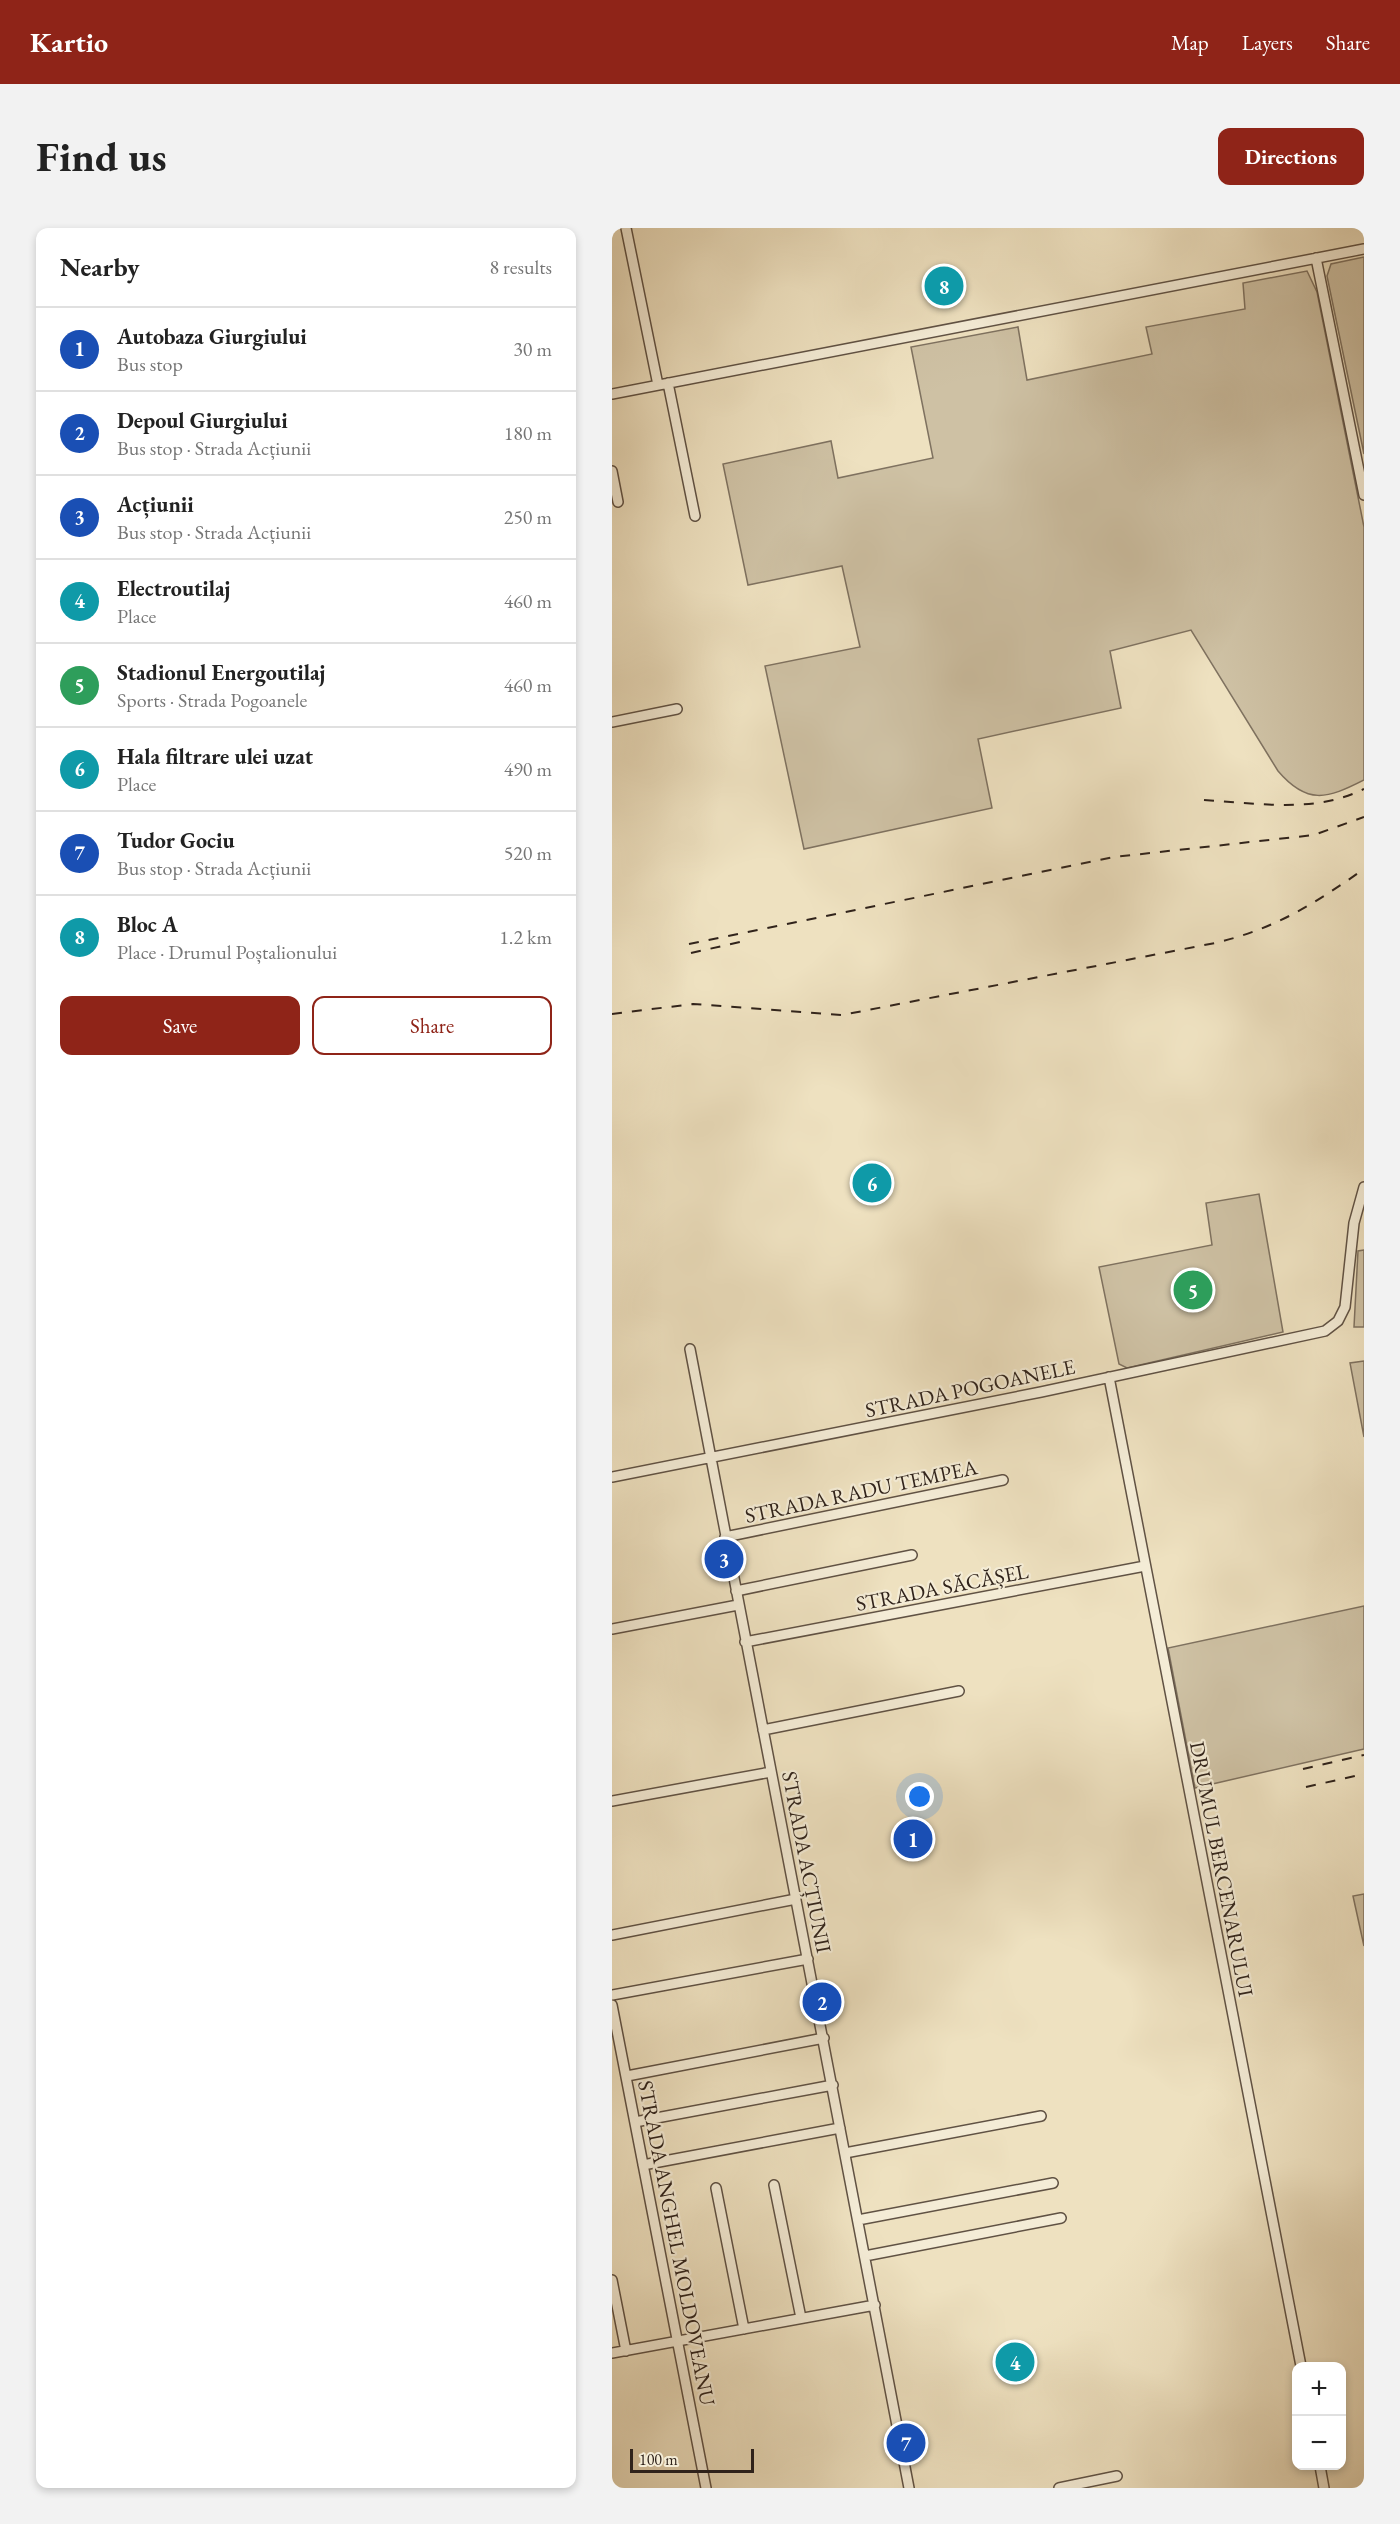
<!DOCTYPE html>
<meta charset="utf-8">
<style>
:root{--surface:#fff;--page:#f2f2f2;--text:#222;--muted:#767676;--line:#e0e0e0;--accent:#8f2418}
body{margin:0;font-family:"EB Garamond",serif;background:var(--page);color:var(--text)}
.controls{position:absolute;right:18px;bottom:18px;display:grid;overflow:hidden;border-radius:12px;box-shadow:0 3px 9px #0003}
.controls button{width:54px;height:54px;display:grid;place-items:center;padding:0;border:0;border-bottom:2px solid var(--line);background:var(--surface);color:var(--text);font:30px sans-serif}
.scale{position:absolute;left:18px;bottom:15px;width:124px;box-sizing:border-box;padding-left:6px;border:3px solid #30231b;border-top:0;font-size:16px;line-height:21px;white-space:nowrap;color:#30231b;-webkit-text-stroke:4px #f4ecd6;paint-order:stroke}
.you{position:absolute;left:308px;top:1569px;width:21px;height:21px;margin:-15px;border:4px solid #fff;border-radius:50%;background:#1a73e8;box-shadow:0 0 0 9px #1a73e833}
.badge{display:grid;place-items:center;width:39px;height:39px;border-radius:50%;background:var(--accent);color:#fff;font-size:20px;font-weight:700}
.pin{position:absolute;translate:-50% -50%;border:3px solid #fff;box-shadow:0 2px 6px #0006}
.list{margin:0;padding:0;list-style:none}
h2{display:flex;justify-content:space-between;align-items:center;height:78px;margin:0;padding:0 24px;font-size:26px}
h2 small{font-size:20px;font-weight:400;color:var(--muted)}
.list li{display:grid;grid-template-columns:39px 1fr auto;gap:18px;align-items:center;box-sizing:border-box;height:84px;padding:0 24px;border-top:2px solid var(--line)}
.list b{display:block;font-size:22px;white-space:nowrap}
.list p{margin:0;font-size:20px;white-space:nowrap;color:var(--muted)}
.list em{font-size:20px;font-style:normal;color:var(--muted)}
.actions{display:flex;gap:12px;padding:18px 24px}
.actions a{flex:1;padding:14px 0;border:2px solid var(--accent);border-radius:12px;text-align:center;font-size:21px;color:var(--accent)}
.actions .main{background:var(--accent);color:#fff}
.map{position:relative;flex:none;width:752px;height:2260px;overflow:hidden;border-radius:12px}
header{display:flex;align-items:center;gap:36px;box-sizing:border-box;height:84px;padding:0 30px;background:var(--accent);color:#fff}
header strong{font-size:28px}
nav{display:flex;gap:33px;margin-inline-start:auto;font-size:21px}
.intro{display:flex;align-items:center;justify-content:space-between;box-sizing:border-box;height:144px;padding:0 36px}
h1{margin:0;font-size:42px}
.button{padding:15px 27px;border-radius:12px;background:var(--accent);color:#fff;font-size:21px;font-weight:700}
main{display:flex;gap:36px;padding:0 36px}
aside{flex:1;background:var(--surface);border-radius:12px;box-shadow:0 3px 9px #0003}
.map>svg:first-child{display:block}
.green{fill:#cec1a4;stroke:#7f7260;stroke-width:1.5}
.lines{fill:none;stroke-linecap:round;stroke-linejoin:round}
.minor-casing{stroke:#605244;stroke-width:12}
.minor{stroke:#f4ecd6;stroke-width:9}
.rail{stroke:#30231b;stroke-width:2;stroke-dasharray:10 10;stroke-linecap:butt}
.labels{text-anchor:middle;dominant-baseline:central;stroke-width:4.5;stroke-linejoin:round;paint-order:stroke}
.street-label{font-size:21px;fill:#30231b;stroke:#f4ecd6}
</style>
<header>
<strong>Kartio</strong>
<nav><a>Map</a><a>Layers</a><a>Share</a></nav>
</header>
<div class="intro"><h1>Find us</h1><a class="button">Directions</a></div>
<main>
<aside>
<h2>Nearby<small>8 results</small></h2>
<ul class="list">
<li><span class="badge" style="background:#1a4fb4">1</span><div><b>Autobaza Giurgiului</b><p>Bus stop</p></div><em>30 m</em></li>
<li><span class="badge" style="background:#1a4fb4">2</span><div><b>Depoul Giurgiului</b><p>Bus stop · Strada Acțiunii</p></div><em>180 m</em></li>
<li><span class="badge" style="background:#1a4fb4">3</span><div><b>Acțiunii</b><p>Bus stop · Strada Acțiunii</p></div><em>250 m</em></li>
<li><span class="badge" style="background:#0f9aa8">4</span><div><b>Electroutilaj</b><p>Place</p></div><em>460 m</em></li>
<li><span class="badge" style="background:#2e9e5b">5</span><div><b>Stadionul Energoutilaj</b><p>Sports · Strada Pogoanele</p></div><em>460 m</em></li>
<li><span class="badge" style="background:#0f9aa8">6</span><div><b>Hala filtrare ulei uzat</b><p>Place</p></div><em>490 m</em></li>
<li><span class="badge" style="background:#1a4fb4">7</span><div><b>Tudor Gociu</b><p>Bus stop · Strada Acțiunii</p></div><em>520 m</em></li>
<li><span class="badge" style="background:#0f9aa8">8</span><div><b>Bloc A</b><p>Place · Drumul Poștalionului</p></div><em>1.2 km</em></li>
</ul>
<div class="actions"><a class="main">Save</a><a>Share</a></div>
</aside>
<div class="map">
<svg width="752" height="2260" viewBox="0 0 752 2260">
<rect width="100%" height="100%" fill="#eee1c0"/>
<filter id="stains"><feTurbulence type="fractalNoise" baseFrequency=".00333" numOctaves="4"/><feColorMatrix values="0 0 0 0 .2 0 0 0 0 .09 0 0 0 0 .02 0 0 0 .5 -.17"/></filter>
<radialGradient id="worn" r=".72"><stop offset=".6" stop-color="#630" stop-opacity="0"/><stop offset="1" stop-color="#630" stop-opacity=".3"/></radialGradient>
<!-- green -->
<path class="green" d="M752,29V226L715,48L719,36Z
M695,43L705,64L752,299V552C715,571 695,577 666,543L579,402L498,423L509,480L366,511L380,580L192,621L153,438L248,419L230,338L136,357L111,236L219,213L226,250L321,230L299,119L406,99L415,152L540,126L534,99L633,81L631,55Z
M647,966L671,1104L515,1140L507,1136L487,1039L600,1017L594,975Z
M752,1022V1099H742L746,1023Z
M752,1133V1209L738,1135Z
M752,1378V1521L583,1560L556,1420Z
M752,1666V1718L741,1668Z"/>
<g class="lines">
<defs>
<path id="minor" d="M14,0L46,157
M704,30L752,267
M56,155L83,288
M0,166L752,21
M0,243L6,274
M0,494L65,481
M78,1121L297,2260
M497,1149L689,2138
M0,1249L429,1164L713,1103L726,1093L733,1079L742,995L752,959
M113,1309L391,1252
M124,1363L300,1327
M0,1401L126,1377
M133,1414L533,1338
M151,1502L347,1463
M0,1573L159,1544
M0,1707L184,1671
M0,1767L196,1731
M0,1777L94,2260
M15,1848L212,1810
M23,1894L221,1857
M233,1925L429,1888
M31,1937L228,1900
M162,1957L189,2090
M104,1960L132,2101
M246,1992L441,1955
M253,2028L449,1990
M0,2052L14,2123
M0,2125L263,2077
M708,2238L712,2260
M447,2260L505,2248"/>
</defs>
<!-- minor casing -->
<use href="#minor" class="minor-casing"/>
<!-- minor -->
<use href="#minor" class="minor"/>
<!-- rail -->
<path class="rail" d="M592,572C646,575 701,586 752,561
M77,716L502,629L702,607L752,589
M79,725L137,712
M0,786L81,776L230,787L603,715C663,701 702,676 752,641
M691,1541L752,1527
M694,1559L752,1546"/>
</g>
<g class="labels">
<!-- street labels -->
<g class="street-label">
<text transform="translate(358 1160) rotate(-12)">STRADA POGOANELE</text>
<text transform="translate(249 1263) rotate(-12)">STRADA RADU TEMPEA</text>
<text transform="translate(330 1359) rotate(-11)">STRADA SĂCĂȘEL</text>
<text transform="translate(195 1634) rotate(79)">STRADA ACȚIUNII</text>
<text transform="translate(610 1641) rotate(79)">DRUMUL BERCENARULUI</text>
<text transform="translate(65 2015) rotate(79)">STRADA ANGHEL MOLDOVEANU</text>
</g>
</g>
<rect width="100%" height="100%" filter="url(#stains)"/>
<rect width="100%" height="100%" fill="url(#worn)"/>
</svg>
<div class="controls">
<button>+</button>
<button>−</button>
</div>
<div class="scale">100 m</div>
<div class="you"></div>
<div class="pin badge" style="left:301px;top:1611px;background:#1a4fb4">1</div>
<div class="pin badge" style="left:210px;top:1774px;background:#1a4fb4">2</div>
<div class="pin badge" style="left:112px;top:1331px;background:#1a4fb4">3</div>
<div class="pin badge" style="left:403px;top:2134px;background:#0f9aa8">4</div>
<div class="pin badge" style="left:581px;top:1062px;background:#2e9e5b">5</div>
<div class="pin badge" style="left:260px;top:955px;background:#0f9aa8">6</div>
<div class="pin badge" style="left:294px;top:2215px;background:#1a4fb4">7</div>
<div class="pin badge" style="left:332px;top:58px;background:#0f9aa8">8</div>
</div>
</main>
